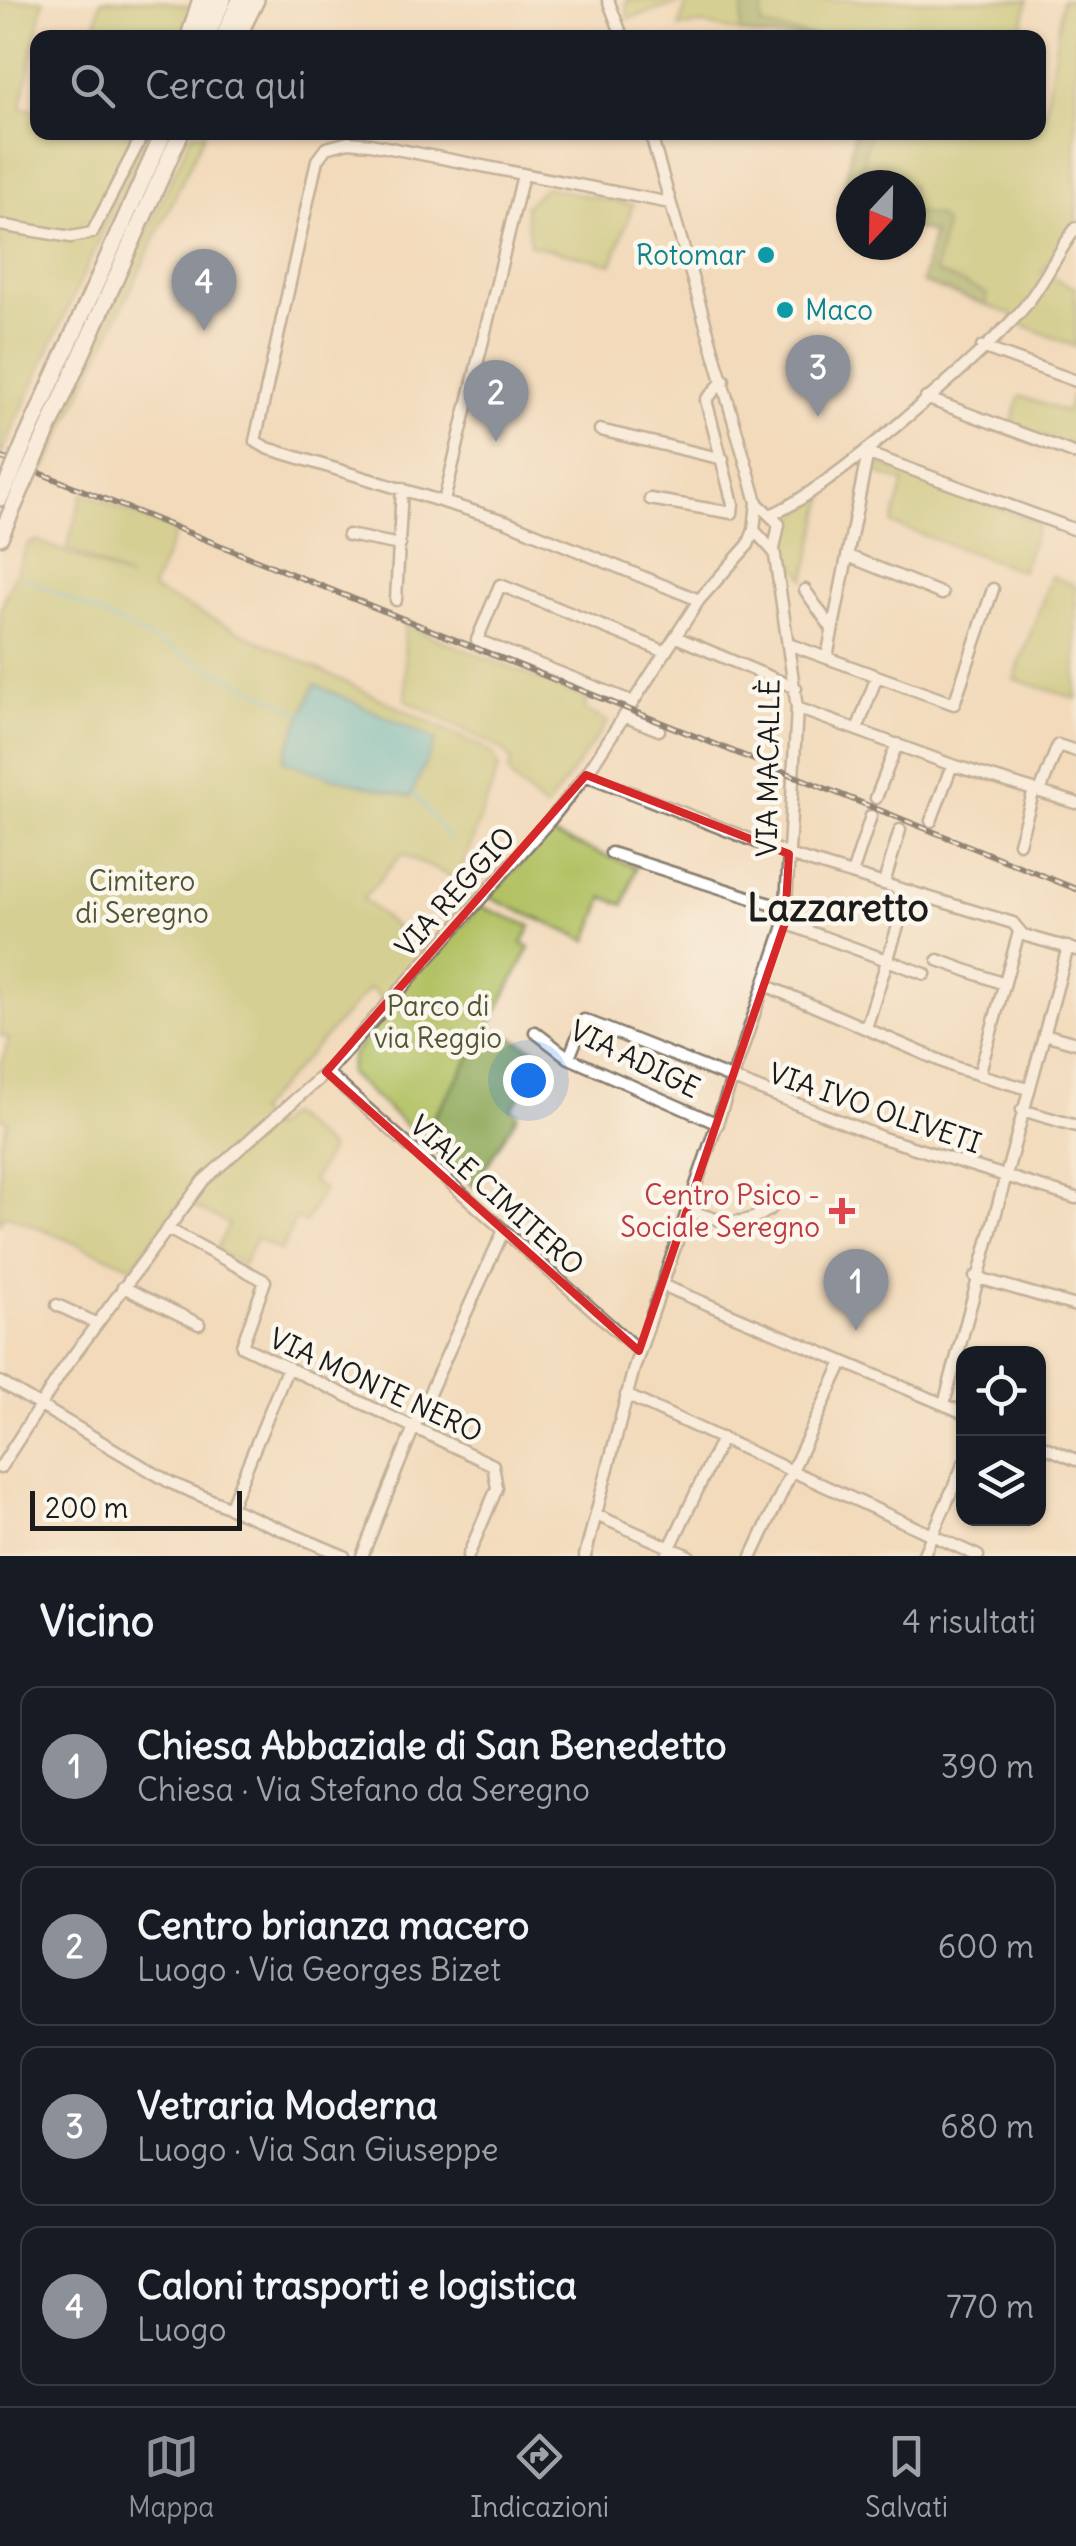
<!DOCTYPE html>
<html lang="it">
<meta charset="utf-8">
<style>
:root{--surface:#171b24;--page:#20242c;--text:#f1f3f6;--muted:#9ea1a6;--line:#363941;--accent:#8c9099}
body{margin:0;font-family:Delius,sans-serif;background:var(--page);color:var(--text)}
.controls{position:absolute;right:30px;bottom:30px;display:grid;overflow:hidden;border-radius:20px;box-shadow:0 2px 8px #0004}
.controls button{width:90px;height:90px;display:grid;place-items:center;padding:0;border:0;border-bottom:2px solid var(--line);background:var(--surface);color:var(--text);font:50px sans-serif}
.compass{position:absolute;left:836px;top:170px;width:90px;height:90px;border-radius:50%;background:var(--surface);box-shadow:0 2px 8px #0004;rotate:202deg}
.scale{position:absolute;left:30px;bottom:25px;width:212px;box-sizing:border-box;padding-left:10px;border:5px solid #1c1c1c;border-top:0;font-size:28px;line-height:35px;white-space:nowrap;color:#1c1c1c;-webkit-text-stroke:8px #fbf7ec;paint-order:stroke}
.you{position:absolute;left:528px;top:1080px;width:35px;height:35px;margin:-25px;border:8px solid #fff;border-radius:50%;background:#1a73e8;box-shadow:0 0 0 15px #1a73e833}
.badge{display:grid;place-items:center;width:65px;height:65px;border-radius:50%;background:var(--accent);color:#fff;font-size:32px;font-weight:700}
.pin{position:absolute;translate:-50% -82px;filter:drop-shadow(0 2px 5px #0008)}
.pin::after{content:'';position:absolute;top:52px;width:35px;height:30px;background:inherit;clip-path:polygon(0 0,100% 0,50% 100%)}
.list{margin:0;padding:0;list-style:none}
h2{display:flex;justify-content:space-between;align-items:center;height:130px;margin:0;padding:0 40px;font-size:42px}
h2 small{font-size:32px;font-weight:400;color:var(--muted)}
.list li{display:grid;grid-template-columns:65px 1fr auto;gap:30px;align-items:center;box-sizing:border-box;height:160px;margin:0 20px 20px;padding:0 20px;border:2px solid var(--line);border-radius:20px}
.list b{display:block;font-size:38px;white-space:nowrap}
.list p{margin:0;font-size:32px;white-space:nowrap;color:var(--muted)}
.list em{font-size:32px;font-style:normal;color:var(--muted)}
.icon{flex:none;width:55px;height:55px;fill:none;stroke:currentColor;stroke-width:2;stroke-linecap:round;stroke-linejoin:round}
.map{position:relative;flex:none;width:1076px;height:1556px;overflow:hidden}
.search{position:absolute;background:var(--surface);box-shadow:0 2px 8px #0004;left:30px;right:30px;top:30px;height:110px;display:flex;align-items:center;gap:25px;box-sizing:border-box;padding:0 35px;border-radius:20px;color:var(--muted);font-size:38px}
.sheet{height:850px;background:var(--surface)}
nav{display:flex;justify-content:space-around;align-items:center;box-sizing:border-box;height:140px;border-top:2px solid var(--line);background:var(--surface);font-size:28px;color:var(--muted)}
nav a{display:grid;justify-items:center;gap:5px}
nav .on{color:var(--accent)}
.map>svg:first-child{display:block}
.green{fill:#b2c163;stroke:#676e40;stroke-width:2.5}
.forest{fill:#8da759;stroke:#54623a;stroke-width:2.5}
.water{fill:#51bdcb;stroke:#366c74;stroke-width:2.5}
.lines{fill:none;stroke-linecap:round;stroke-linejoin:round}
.stream{stroke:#51bdcb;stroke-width:2.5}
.minor-casing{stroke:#877b6c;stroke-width:15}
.highway-casing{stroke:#877b6c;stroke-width:20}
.minor{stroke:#fff;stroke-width:10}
.highway{stroke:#fff;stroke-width:15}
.rail-casing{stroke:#1c1c1c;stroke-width:6}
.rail{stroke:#fbf7ec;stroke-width:2.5;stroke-dasharray:8;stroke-linecap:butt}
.highway-bridge-casing{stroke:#877b6c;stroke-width:20;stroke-linecap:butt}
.highway-bridge{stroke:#fff;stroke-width:15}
.marked{fill:none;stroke:#d62828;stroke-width:8;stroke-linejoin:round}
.culture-dot{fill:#0f9aa8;stroke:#fbf7ec;stroke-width:4}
.health-dot{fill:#e0444e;stroke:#fbf7ec;stroke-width:4}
.labels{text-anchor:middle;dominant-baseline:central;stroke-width:9;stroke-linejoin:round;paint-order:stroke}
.culture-label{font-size:28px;fill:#0d838f;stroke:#fbf7ec;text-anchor:end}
.street-label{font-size:28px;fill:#1c1c1c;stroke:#fbf7ec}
.park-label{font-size:28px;fill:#505635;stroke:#fbf7ec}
.health-label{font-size:28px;fill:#be3a42;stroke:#fbf7ec;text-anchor:end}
.district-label{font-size:38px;font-weight:bold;fill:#1c1c1c;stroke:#fbf7ec}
</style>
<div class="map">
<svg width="1076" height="1556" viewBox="0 0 1076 1556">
<rect width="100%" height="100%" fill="#fbf7ec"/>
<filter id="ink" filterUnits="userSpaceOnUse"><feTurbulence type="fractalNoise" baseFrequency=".01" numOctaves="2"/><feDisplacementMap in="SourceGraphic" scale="20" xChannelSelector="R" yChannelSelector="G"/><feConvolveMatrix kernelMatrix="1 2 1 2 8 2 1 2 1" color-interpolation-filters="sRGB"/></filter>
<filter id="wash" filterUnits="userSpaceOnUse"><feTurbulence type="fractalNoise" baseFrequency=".0048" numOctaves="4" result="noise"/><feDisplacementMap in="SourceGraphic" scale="40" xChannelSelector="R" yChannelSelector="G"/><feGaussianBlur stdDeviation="2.25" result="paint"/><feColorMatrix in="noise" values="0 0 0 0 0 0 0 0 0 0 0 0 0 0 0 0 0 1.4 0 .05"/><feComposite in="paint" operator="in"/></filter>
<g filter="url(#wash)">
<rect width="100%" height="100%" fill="#f2dabb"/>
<!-- green -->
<path class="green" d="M0,0H44L21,107L37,111L38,132L148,133L0,457Z
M101,0H157L199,9L191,37L93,38Z
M626,0H1028L1020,38L761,37L701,24L679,28L687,1L628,19Z
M1062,0H1076V223L1041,273L1076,288V347L1016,322L1011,314L922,283L932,233L911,228V185H851V216L839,214L854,133L1038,132L1039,112L1045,113Z
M192,133H205L46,468L42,466Z
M545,187L633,205L612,264L530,245L525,206Z
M1076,386V449L1011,425L1020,396L1066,412Z
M874,462L1039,523L1022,571L892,524L904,482L871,471Z
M827,489L805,579L780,545L791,519Z
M83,493L176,531L152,590L484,748L494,755L499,767L458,880L402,854L363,899L432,959L480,906L531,926L522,944L530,947L489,1027L420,1138L349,1074L352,1055L391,1007L370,988L256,1112L272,1128L288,1114L330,1149L312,1182L324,1189L305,1223L296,1218L281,1251L256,1238L243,1265L216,1250L229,1224L182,1201L132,1267L5,1214L0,1223V1144L8,1121L0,1118V1068L9,1039L0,1035V610L28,544L37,540L130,579L67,548Z
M1051,576L1076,586V699L1014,679Z
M404,625L588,699L584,709L608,722L548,806L545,809L513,780L508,769L512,762L503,750L406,700Z
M549,834L636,867L624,905L604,897L588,941L488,897Z"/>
<!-- forest -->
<path class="forest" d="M744,0H763L761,26L819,37H767L740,32Z
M855,133H869L859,185H851V215L839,213Z
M911,211L938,216L945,225L935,272L986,293L987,305L922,282L933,233L911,228Z
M489,1027L550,1056L511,1109L518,1114L474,1187L421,1139Z"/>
<!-- water -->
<path class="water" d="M315,684L436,740L410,797C366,785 324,778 283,760Z"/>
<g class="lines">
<!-- stream -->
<path class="stream" d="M22,576L303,713
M413,792L450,840"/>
</g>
</g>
<g filter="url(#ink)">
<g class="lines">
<defs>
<path id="minor" d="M608,0L623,38
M186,38L198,0
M650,132L757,502L754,530L774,552
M670,203L370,144L349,142L326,148L317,160L255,441L267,448L505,521L699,600
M0,225L71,237L92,233L144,132
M982,347L1076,381
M926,398L1076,454
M600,430L723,459
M869,454L1076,530
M650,499L732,513L733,504L706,400L724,380
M444,501L523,175
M772,514C820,497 984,354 1021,311C1043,286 1056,254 1076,228
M348,535L400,545
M848,556L942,594
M805,590L832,629
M396,600L402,488
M676,637L796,688
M791,645L954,704L993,589
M827,657L868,452
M633,702L477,640L500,585L666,652
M797,708L952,765L1076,803
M624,716L659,730
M857,730L877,676
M586,775L795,857L1013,923L1023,935L1076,950
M1040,792L1058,745L1076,751
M876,798L897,744
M931,821L952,765
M1019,843L1034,790
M611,853L786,909
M852,874L871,816
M884,883L900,830
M785,923L925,974
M938,960L1004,984
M765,985L957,1068L1028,1089
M866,1028L909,891
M535,1032L569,1058L718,1124
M1044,1034L1076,1043
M569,1058L584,1020L883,1138L1076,1198
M326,1072L639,1351
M979,1075L1019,932
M1022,1110L1076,1126
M688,1210C723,1222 744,1230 774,1206
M168,1229L265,1281L242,1346L493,1465L497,1488L468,1556
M975,1277L1076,1306
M662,1285L964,1413
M123,1287L199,1324
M57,1305L96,1323
M0,1382L171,1483L344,1556
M626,1395L978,1556
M944,1404L1068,947
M1038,1444L1076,1460
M0,1468L65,1367L203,1181L331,1068L551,819L586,775L699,600L748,545L754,530
M230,1508L288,1367
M596,1515L689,1556
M362,1556L414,1427L503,1232
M585,1556L634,1368L785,923L797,708L774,549L779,524L758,504
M666,1556L722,1438
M752,1556L843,1362
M923,1556L964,1463"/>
<path id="highway" d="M197,38L208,0
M206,38L223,0
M223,38L240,0
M237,38L256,0
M23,446L164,132
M38,452L181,132
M0,498L10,477
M0,537L24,483"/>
</defs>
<!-- minor casing -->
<use href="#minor" class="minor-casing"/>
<!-- highway casing -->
<use href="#highway" class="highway-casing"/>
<!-- minor -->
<use href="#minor" class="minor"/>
<!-- highway -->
<use href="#highway" class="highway"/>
<defs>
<path id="rail" d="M0,457L1076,889"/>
</defs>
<!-- rail casing -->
<use href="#rail" class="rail-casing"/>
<!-- rail -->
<use href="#rail" class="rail"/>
<defs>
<path id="highway-bridge" d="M10,477L23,446
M24,483L38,452"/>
</defs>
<!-- highway-bridge casing -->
<use href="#highway-bridge" class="highway-bridge-casing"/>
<!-- highway-bridge -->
<use href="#highway-bridge" class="highway-bridge"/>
</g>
</g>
<!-- marked area -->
<path d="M0 0H1076V1556H0ZM586,775L789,854L785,923L639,1351L326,1072Z" fill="#f2dabb" fill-opacity=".55" fill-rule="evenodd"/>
<path class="marked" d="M586,775L789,854L785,923L639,1351L326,1072Z"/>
<!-- markers -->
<g class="culture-dot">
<circle cx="766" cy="255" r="10"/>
<circle cx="785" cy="310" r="10"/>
</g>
<path class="health-dot" d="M837 1196h10v10h10v10h-10v10h-10v-10h-10v-10h10z"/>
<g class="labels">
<!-- culture labels -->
<g class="culture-label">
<text x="746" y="255">Rotomar</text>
<text x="805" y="310" text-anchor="start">Maco</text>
</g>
<!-- street labels -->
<g class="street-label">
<text transform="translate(768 768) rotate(-89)">VIA MACALLÈ</text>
<text transform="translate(455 892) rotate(-48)">VIA REGGIO</text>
<text transform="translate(635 1059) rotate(26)">VIA ADIGE</text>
<text transform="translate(875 1108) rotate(19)">VIA IVO OLIVETI</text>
<text transform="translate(497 1195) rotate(42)">VIALE CIMITERO</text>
<text transform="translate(376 1385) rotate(25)">VIA MONTE NERO</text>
</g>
<!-- park labels -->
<g class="park-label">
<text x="142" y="881">Cimitero<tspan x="142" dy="32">di Seregno</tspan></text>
<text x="438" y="1006">Parco di<tspan x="438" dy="32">via Reggio</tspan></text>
</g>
<!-- health labels -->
<g class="health-label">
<text x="820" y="1195">Centro Psico -<tspan x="820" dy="32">Sociale Seregno</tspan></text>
</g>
<!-- district labels -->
<g class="district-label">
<text x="838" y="907">Lazzaretto</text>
</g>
</g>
</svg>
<div class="controls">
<button><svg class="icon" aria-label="locate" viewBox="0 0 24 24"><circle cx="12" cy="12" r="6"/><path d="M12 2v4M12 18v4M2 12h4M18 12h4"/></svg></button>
<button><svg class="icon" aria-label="layers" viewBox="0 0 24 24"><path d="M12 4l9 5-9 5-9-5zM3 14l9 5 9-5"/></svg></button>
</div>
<svg class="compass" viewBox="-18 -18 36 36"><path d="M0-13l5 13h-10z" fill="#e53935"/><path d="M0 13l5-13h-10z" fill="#9ea1a6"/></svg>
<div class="scale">200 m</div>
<div class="you"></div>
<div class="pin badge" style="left:856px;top:1331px">1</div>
<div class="pin badge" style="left:496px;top:442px">2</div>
<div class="pin badge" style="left:818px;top:417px">3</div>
<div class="pin badge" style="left:204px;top:331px">4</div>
<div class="search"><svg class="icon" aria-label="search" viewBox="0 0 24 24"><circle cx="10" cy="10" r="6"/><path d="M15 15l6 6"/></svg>Cerca qui</div>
</div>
<section class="sheet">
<h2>Vicino<small>4 risultati</small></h2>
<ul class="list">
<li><span class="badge">1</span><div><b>Chiesa Abbaziale di San Benedetto</b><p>Chiesa · Via Stefano da Seregno</p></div><em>390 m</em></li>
<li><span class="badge">2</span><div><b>Centro brianza macero</b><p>Luogo · Via Georges Bizet</p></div><em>600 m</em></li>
<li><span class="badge">3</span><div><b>Vetraria Moderna</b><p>Luogo · Via San Giuseppe</p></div><em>680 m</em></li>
<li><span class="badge">4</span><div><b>Caloni trasporti e logistica</b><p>Luogo</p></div><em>770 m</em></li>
</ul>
</section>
<nav>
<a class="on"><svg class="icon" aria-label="map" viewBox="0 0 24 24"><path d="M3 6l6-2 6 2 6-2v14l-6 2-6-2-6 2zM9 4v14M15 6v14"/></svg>Mappa</a>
<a><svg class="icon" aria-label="directions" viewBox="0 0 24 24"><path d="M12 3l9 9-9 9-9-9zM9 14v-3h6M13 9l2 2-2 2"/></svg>Indicazioni</a>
<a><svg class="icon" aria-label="saved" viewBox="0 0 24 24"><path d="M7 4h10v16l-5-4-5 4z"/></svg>Salvati</a>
</nav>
